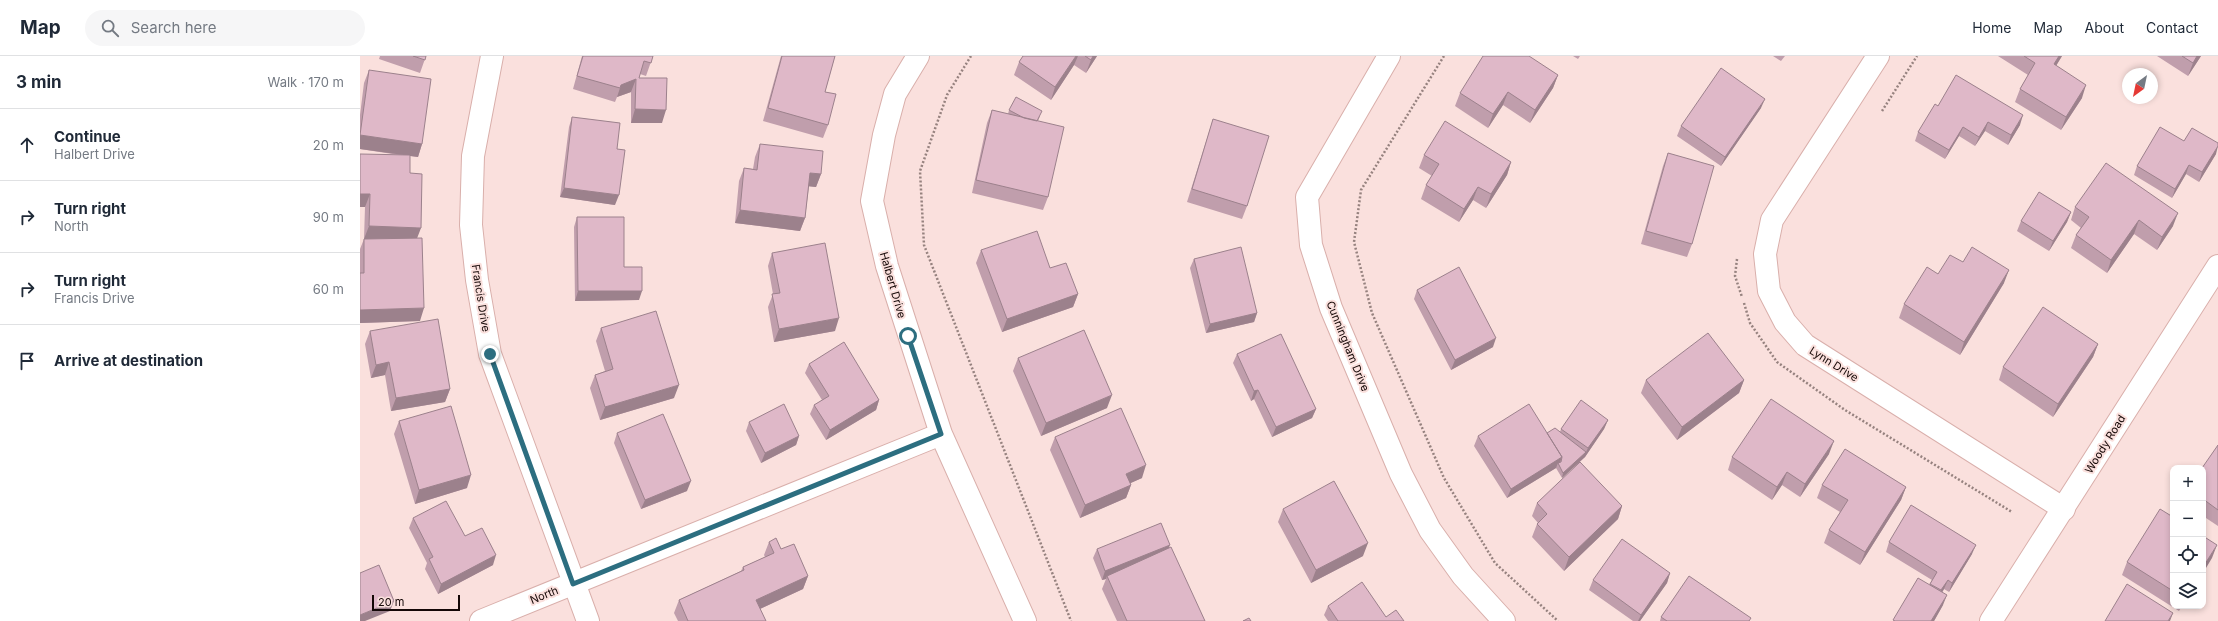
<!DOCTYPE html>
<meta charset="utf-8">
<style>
:root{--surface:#fff;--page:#f6f6f7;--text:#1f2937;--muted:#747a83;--line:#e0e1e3}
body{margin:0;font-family:Inter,sans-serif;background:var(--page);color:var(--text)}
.controls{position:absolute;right:12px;bottom:12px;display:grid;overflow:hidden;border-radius:8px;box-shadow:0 2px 6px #0003}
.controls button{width:36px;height:36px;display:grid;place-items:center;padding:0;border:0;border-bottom:1px solid var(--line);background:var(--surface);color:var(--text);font:20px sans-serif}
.compass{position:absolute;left:1762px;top:12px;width:36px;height:36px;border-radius:50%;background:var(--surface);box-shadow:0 2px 6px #0003;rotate:213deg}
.scale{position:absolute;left:12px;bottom:10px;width:88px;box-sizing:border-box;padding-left:4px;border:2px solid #140706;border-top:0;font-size:11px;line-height:14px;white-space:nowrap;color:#140706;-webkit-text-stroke:3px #fae0dd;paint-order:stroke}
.stop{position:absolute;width:12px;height:12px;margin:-9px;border:3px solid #2c6e80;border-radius:50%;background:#fff}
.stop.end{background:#2c6e80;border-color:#fff;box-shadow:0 1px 4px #0008}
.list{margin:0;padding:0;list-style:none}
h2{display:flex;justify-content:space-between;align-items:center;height:52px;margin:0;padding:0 16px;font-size:17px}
h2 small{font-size:13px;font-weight:400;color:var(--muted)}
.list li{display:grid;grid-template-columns:26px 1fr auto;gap:12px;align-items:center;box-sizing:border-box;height:72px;padding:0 16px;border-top:1px solid var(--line)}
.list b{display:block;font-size:15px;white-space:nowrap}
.list p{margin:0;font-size:13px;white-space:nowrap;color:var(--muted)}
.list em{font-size:13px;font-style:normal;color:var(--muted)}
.icon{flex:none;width:22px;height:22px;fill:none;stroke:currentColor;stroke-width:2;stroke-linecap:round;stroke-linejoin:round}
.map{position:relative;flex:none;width:1858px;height:565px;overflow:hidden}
header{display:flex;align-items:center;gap:24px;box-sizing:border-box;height:56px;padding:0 20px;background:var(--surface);border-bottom:1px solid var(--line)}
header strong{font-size:19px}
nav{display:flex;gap:22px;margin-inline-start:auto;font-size:14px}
.search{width:280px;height:36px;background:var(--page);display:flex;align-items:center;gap:10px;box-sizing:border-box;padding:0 14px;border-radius:22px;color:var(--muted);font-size:15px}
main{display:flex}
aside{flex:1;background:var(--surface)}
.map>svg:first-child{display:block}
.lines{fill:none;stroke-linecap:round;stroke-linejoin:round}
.street-casing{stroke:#d9afab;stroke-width:24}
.secondary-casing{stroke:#d9afab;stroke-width:24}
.path{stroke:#96827f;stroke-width:2.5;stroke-dasharray:2 2;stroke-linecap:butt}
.street{stroke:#fff;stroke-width:22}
.secondary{stroke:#fff;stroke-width:22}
.wall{fill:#c09eac}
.shaded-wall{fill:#9c818c}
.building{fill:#dfb8c8;stroke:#9c818c}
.route{stroke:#2c6e80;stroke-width:5}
.labels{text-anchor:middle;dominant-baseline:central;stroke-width:4;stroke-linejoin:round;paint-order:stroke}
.street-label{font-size:11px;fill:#140706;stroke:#fae0dd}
</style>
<header>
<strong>Map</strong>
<div class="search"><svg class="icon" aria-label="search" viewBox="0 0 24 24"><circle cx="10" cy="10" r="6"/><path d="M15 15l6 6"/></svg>Search here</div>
<nav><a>Home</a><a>Map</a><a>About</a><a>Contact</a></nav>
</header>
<main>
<aside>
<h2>3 min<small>Walk · 170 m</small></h2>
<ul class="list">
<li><svg class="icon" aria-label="ahead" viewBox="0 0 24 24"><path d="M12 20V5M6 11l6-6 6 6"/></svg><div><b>Continue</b><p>Halbert Drive</p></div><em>20 m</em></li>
<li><svg class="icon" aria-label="right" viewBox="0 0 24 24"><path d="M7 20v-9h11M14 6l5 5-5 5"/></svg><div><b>Turn right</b><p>North</p></div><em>90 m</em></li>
<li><svg class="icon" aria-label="right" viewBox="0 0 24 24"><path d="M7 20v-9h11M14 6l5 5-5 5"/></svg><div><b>Turn right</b><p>Francis Drive</p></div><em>60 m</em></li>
<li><svg class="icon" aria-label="arrive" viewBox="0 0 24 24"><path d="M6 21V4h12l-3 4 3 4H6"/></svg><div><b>Arrive at destination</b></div></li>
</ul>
</aside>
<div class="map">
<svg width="1858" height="565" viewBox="0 0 1858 565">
<rect width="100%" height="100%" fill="#fae0dd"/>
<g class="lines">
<defs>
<path id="street" d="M132,0L113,100L111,169L117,224L130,298L228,565
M558,0L535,38L524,79L512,145L527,210L581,378L665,565
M1029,0L947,141L951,189L971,252L1041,418L1070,474L1103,520L1144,565
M1518,0L1412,164L1405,198L1409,235L1425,266L1445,289L1704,453
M121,565L581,378"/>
<path id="secondary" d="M1631,565L1858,210"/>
</defs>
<!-- street casing -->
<use href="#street" class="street-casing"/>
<!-- secondary casing -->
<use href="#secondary" class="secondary-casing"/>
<!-- path -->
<path class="path" d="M611,0L587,39L560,115L564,189L711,565
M1084,0L1001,134L994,186L1012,257L1084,422L1135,507L1198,565
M1522,55L1557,0
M1377,203L1375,220L1382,241
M1384,247L1390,267L1417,306L1485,354L1652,456"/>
<!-- street -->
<use href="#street" class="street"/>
<!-- secondary -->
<use href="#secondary" class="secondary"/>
</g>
<!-- wall -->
<path class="wall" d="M20,0H66L60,17L19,3Z
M222,0H293L286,20L280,18L279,22L302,67H271V36L257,41L255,46L213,33Z
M421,0H475L465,36L468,69L463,82L403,65Z
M663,0H737L726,17L714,9L691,44L654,19L659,6Z
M1213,0H1220L1218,3Z
M1413,0H1425L1421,5Z
M1638,0H1702L1696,10L1722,42L1701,74L1655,46L1660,33L1668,19Z
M1797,0H1841L1828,20Z
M9,14L62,88L58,101L50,100V117L57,182L60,265L0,267V193L4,183L5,151H0L39,99L0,93V59L4,27Z
M1198,19L1193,32L1170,67L1143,49L1128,72L1095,50L1100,37Z
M1578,50L1660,69L1648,89L1625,75L1615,90L1599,80L1585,103L1555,85L1558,76Z
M1401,52L1361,110L1317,80L1321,70Z
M632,54L648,58L649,54L680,60L678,65L688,141L683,154L612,137L627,67Z
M212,61L255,149L200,141L209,71Z
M853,63L887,150L882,163L827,146L849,76Z
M1824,85L1856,98L1839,126L1826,118L1812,142L1774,119L1777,110Z
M400,88L461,118L456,131L449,130L445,162L440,175L375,167L379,125L384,112L393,113L395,101Z
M1308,97L1332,188L1327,201L1281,188L1303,110Z
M1064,99L1151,106L1147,119L1126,152L1113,144L1099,166L1061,143L1066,129L1072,120L1059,112Z
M1715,151L1813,170L1797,194L1774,178L1747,217L1711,192L1716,179L1721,172L1711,164Z
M1711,156L1707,166L1689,195L1657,175L1661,165Z
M217,161L264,211L279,244L215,245L214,171Z
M621,194L690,212L718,238L713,251L642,276L616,207Z
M412,197L475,275L414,286L408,251L413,238L408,210Z
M834,203L897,257L894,266L846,277L830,212Z
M1603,206L1644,227L1600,299L1539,262L1544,248L1578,218Z
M1057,234L1133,291L1091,314L1054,243Z
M241,272L314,342L240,364L230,332L235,319L245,315L236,285Z
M10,275L90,333L85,346L31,355L25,319L11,322L5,288Z
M1738,288L1733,301L1693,361L1639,324L1643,311Z
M877,298L956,353L952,362L912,381L894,343L891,345L873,307Z
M658,302L747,352L681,380L653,315Z
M449,308L519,344L516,354L466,384L450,358L454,349L462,344L445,317Z
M1286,324H1384L1379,337L1317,384L1281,337Z
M1248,364L1244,373L1225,401L1202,422L1196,412L1147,442L1114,390L1118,380L1187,377L1200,376L1201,373Z
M39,365L107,432L55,448L34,378Z
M389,366L439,380L436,389L401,407L386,375Z
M257,377L327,435L281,453L254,387Z
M695,381L782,422L770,427L771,429L766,442L720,462L690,394Z
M1858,389V470L1843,460V412Z
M1469,398L1440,441L1422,429L1412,444L1368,414L1372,401Z
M1462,429L1546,431L1541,444L1500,509L1464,487L1469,474L1480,456L1457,442Z
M1177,447L1262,450L1258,463L1204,515L1172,481L1177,468L1178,467L1172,460Z
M923,453L1003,500L951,527L918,466Z
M1813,461V550H1822L1819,555L1762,519L1767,506Z
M53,462L105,480L133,509L78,538L65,513L67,507L49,472Z
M409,486L421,493L448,520L443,533L400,553L406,565H318L314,557L319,544L381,515L383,511L405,501L404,499Z
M1529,486L1612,498L1589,536L1584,533L1582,537L1583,549L1574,565H1533L1569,529L1572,524L1526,496Z
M809,492L845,565H757L742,533L746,523L742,524L733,502L737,493Z
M1310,517L1307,527L1280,565H1273L1229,534L1233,524Z
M968,550L1026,561L1044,565H968L964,559Z
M1301,561L1390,565H1300Z"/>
<!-- shaded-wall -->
<path class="shaded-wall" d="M716,0H718L714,9L691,44L695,31Z
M733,0H737L726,17L731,4Z
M1699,0H1702L1689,21L1694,8Z
M1837,0H1841L1828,20L1833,7Z
M1198,19L1193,32L1170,67L1175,54Z
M276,23L271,36L257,41L261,29Z
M1726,29L1722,42L1701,74L1706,61Z
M1148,36L1143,49L1128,72L1133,58Z
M1405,43L1401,52L1361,110L1365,101Z
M275,53L306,54L302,67H271Z
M1663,59L1660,69L1648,89L1651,79Z
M1628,66L1625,75L1615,90L1619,81Z
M1603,71L1599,80L1585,103L1589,94Z
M0,79L62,88L58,101L0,93Z
M1858,90L1856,98L1839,126L1842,116Z
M1151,106L1147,119L1126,152L1131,138Z
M1829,109L1826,118L1812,142L1815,133Z
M450,117L461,118L456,131L445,130Z
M1118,131L1113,144L1099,166L1104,153Z
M204,132L259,139L255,149L200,141Z
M0,138H10L5,151H0Z
M380,154L445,162L440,175L375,167Z
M1711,156L1707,166L1689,195L1693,185Z
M1818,157L1813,170L1797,194L1802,181Z
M1779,164L1774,178L1747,217L1751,204Z
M9,170L61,172L56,185L4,183Z
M1649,214L1644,227L1600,299L1604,286Z
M218,235H282L279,244L215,245Z
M718,238L713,251L642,276L647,263Z
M64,252L60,265L0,267V254Z
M897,257L894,266L846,277L850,268Z
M479,262L475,275L414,286L419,273Z
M1136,282L1133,291L1091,314L1095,304Z
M1738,288L1733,301L1693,361L1698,348Z
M29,306L25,319L11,322L16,309Z
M1384,324L1379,337L1317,384L1322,371Z
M319,329L314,342L240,364L245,351Z
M90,333L85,346L31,355L36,342Z
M898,334L894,343L891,345L894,335Z
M752,339L747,352L681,380L686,367Z
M519,344L516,354L466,384L470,374Z
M956,353L952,362L912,381L916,371Z
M1248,364L1244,373L1225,401L1202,422L1203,417L1226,396L1228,392Z
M439,380L436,389L401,407L405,397Z
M1474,385L1469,398L1440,441L1445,428Z
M1202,401L1199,409L1198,407L1196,412L1147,442L1151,433Z
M786,409L782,422L762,431L766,418Z
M1427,416L1422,429L1412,444L1417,431Z
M111,419L107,432L55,448L59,434Z
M331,425L327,435L281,453L285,444Z
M771,429L766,442L720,462L725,449Z
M1546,431L1541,444L1500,509L1505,496Z
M1262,450L1258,463L1204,515L1209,501Z
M1008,487L1003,500L951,527L956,514Z
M810,489L806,499L747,520L746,523L742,524L745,515Z
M1616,489L1612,498L1589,536L1592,527Z
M1857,489L1852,502L1843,517V511Z
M136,499L133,509L78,538L81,528Z
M1310,517L1307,527L1280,565H1278L1281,559Z
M448,520L443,533L391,557L396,544Z
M1588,524L1584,533L1577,544L1581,534Z
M1587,539L1583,549L1574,565H1571Z
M34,545L30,555L5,565H0V559Z
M1813,557L1810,565H1808Z"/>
<!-- building -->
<path class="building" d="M53,0H66L65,4Z
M223,0H293L291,7L284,5L279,22H307L306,54L275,53L276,23L261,29L260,32L217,20Z
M422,0H475L465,36L476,38L468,69L408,52Z
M663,0H716L695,31L659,6Z
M725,0H733L731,4Z
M1123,0H1169L1198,19L1175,54L1148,36L1133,58L1100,37Z
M1664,0H1699L1694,8L1726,29L1706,61L1660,33L1675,7Z
M1822,0H1837L1833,7Z
M1361,12L1405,43L1365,101L1321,70Z
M9,14L71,23L62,88L0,79Z
M1596,19L1663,59L1651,79L1628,66L1619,81L1603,71L1589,94L1558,76L1575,48L1578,50Z
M656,41L682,55L677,65L664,62L649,54Z
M632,54L704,71L688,141L616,124Z
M212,61L260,67L257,93L265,94L259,139L204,132Z
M853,63L909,80L887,150L832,133Z
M1085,65L1151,106L1131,138L1118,131L1104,153L1066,129L1079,108L1064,99Z
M1800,71L1824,85L1832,72L1858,87V90L1842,116L1829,109L1815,133L1777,110Z
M400,88L463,95L461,118L450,117L445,162L380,154L384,112L397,114Z
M1308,97L1354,110L1332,188L1286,175Z
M0,98L50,99V117L62,118L61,172L9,170L10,138H0Z
M1746,107L1818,157L1802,181L1779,164L1751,204L1716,179L1729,161L1715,151Z
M1679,136L1711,156L1693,185L1661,165Z
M217,161H264V211H282V235H218Z
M677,175L690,212L706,207L718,238L647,263L621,194Z
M62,182L64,252L0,254V217H4V183Z
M465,187L479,262L419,273L412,238L420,237L412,197Z
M881,191L897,257L850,268L834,203Z
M1612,191L1649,214L1604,286L1544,248L1567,211L1578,218L1590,199L1603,206Z
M1099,211L1136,282L1095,304L1057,234Z
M1683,251L1738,288L1698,348L1643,311Z
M296,255L319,329L245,351L235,319L253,313L241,272Z
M78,263L90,333L36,342L29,306L16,309L10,275Z
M724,274L752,339L686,367L658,302Z
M1348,277L1384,324L1322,371L1286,324Z
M921,278L956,353L916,371L898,334L894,335L877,298Z
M484,286L519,344L470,374L454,349L469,340L449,308Z
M1411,343L1474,385L1445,428L1427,416L1417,431L1372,401Z
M1221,344L1248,364L1228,392L1201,373Z
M424,348L439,380L405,397L389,366Z
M1169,348L1202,401L1151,433L1118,380Z
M91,350L111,419L59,434L39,365Z
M761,352L786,409L766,418L771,429L725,449L695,381Z
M303,358L331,425L285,444L257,377Z
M1195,372L1226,396L1203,417L1198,407L1201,406L1202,401L1187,377Z
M1858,389V454L1843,443L1842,412Z
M1485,393L1546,431L1505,496L1469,474L1488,444L1462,429Z
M1220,406L1262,450L1209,501L1177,468L1187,458L1177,447Z
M974,425L1008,487L956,514L923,453Z
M86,445L105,480L122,472L136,499L81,528L69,503L73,501L53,462Z
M1551,449L1616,489L1592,527L1588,524L1581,534L1570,528L1577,516L1529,486Z
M1800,453L1813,461V535L1767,506Z
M801,467L810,489L745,515L737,493Z
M1843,480L1857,489L1843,511Z
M416,482L421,493L434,488L448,520L396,544L406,565H328L319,544L384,514L383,511L414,497L409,486Z
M1262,483L1310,517L1281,559L1233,524Z
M811,491L845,565H767L747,520Z
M19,509L34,545L0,559V517Z
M1329,520L1391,562L1389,565H1307L1301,561Z
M1558,522L1587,539L1571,565H1535L1533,564Z
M1002,526L1026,561L1036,554L1044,565H978L968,550Z
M1767,528L1813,557L1808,565H1745Z
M889,562L891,565H883Z"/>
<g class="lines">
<!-- route -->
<path class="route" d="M130,298L213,528L581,378L548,280"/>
</g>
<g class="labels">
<!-- street labels -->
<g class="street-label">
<text transform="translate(533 229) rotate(74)">Halbert Drive</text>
<text transform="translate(121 242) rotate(81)">Francis Drive</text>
<text transform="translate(988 290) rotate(68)">Cunningham Drive</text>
<text transform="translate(1474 308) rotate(32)">Lynn Drive</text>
<text transform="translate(1745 388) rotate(-58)">Woody Road</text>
<text transform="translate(184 539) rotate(-22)">North</text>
</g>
</g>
</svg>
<div class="controls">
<button>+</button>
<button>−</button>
<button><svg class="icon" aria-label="locate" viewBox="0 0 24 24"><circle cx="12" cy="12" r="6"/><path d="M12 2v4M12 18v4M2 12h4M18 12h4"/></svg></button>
<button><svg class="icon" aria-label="layers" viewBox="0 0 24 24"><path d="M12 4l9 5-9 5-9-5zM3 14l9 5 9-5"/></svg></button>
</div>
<svg class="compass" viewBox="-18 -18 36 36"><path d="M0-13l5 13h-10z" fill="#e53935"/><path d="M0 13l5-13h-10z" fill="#747a83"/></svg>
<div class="scale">20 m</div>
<div class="stop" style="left:548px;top:280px"></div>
<div class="stop end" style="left:130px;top:298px"></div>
</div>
</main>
